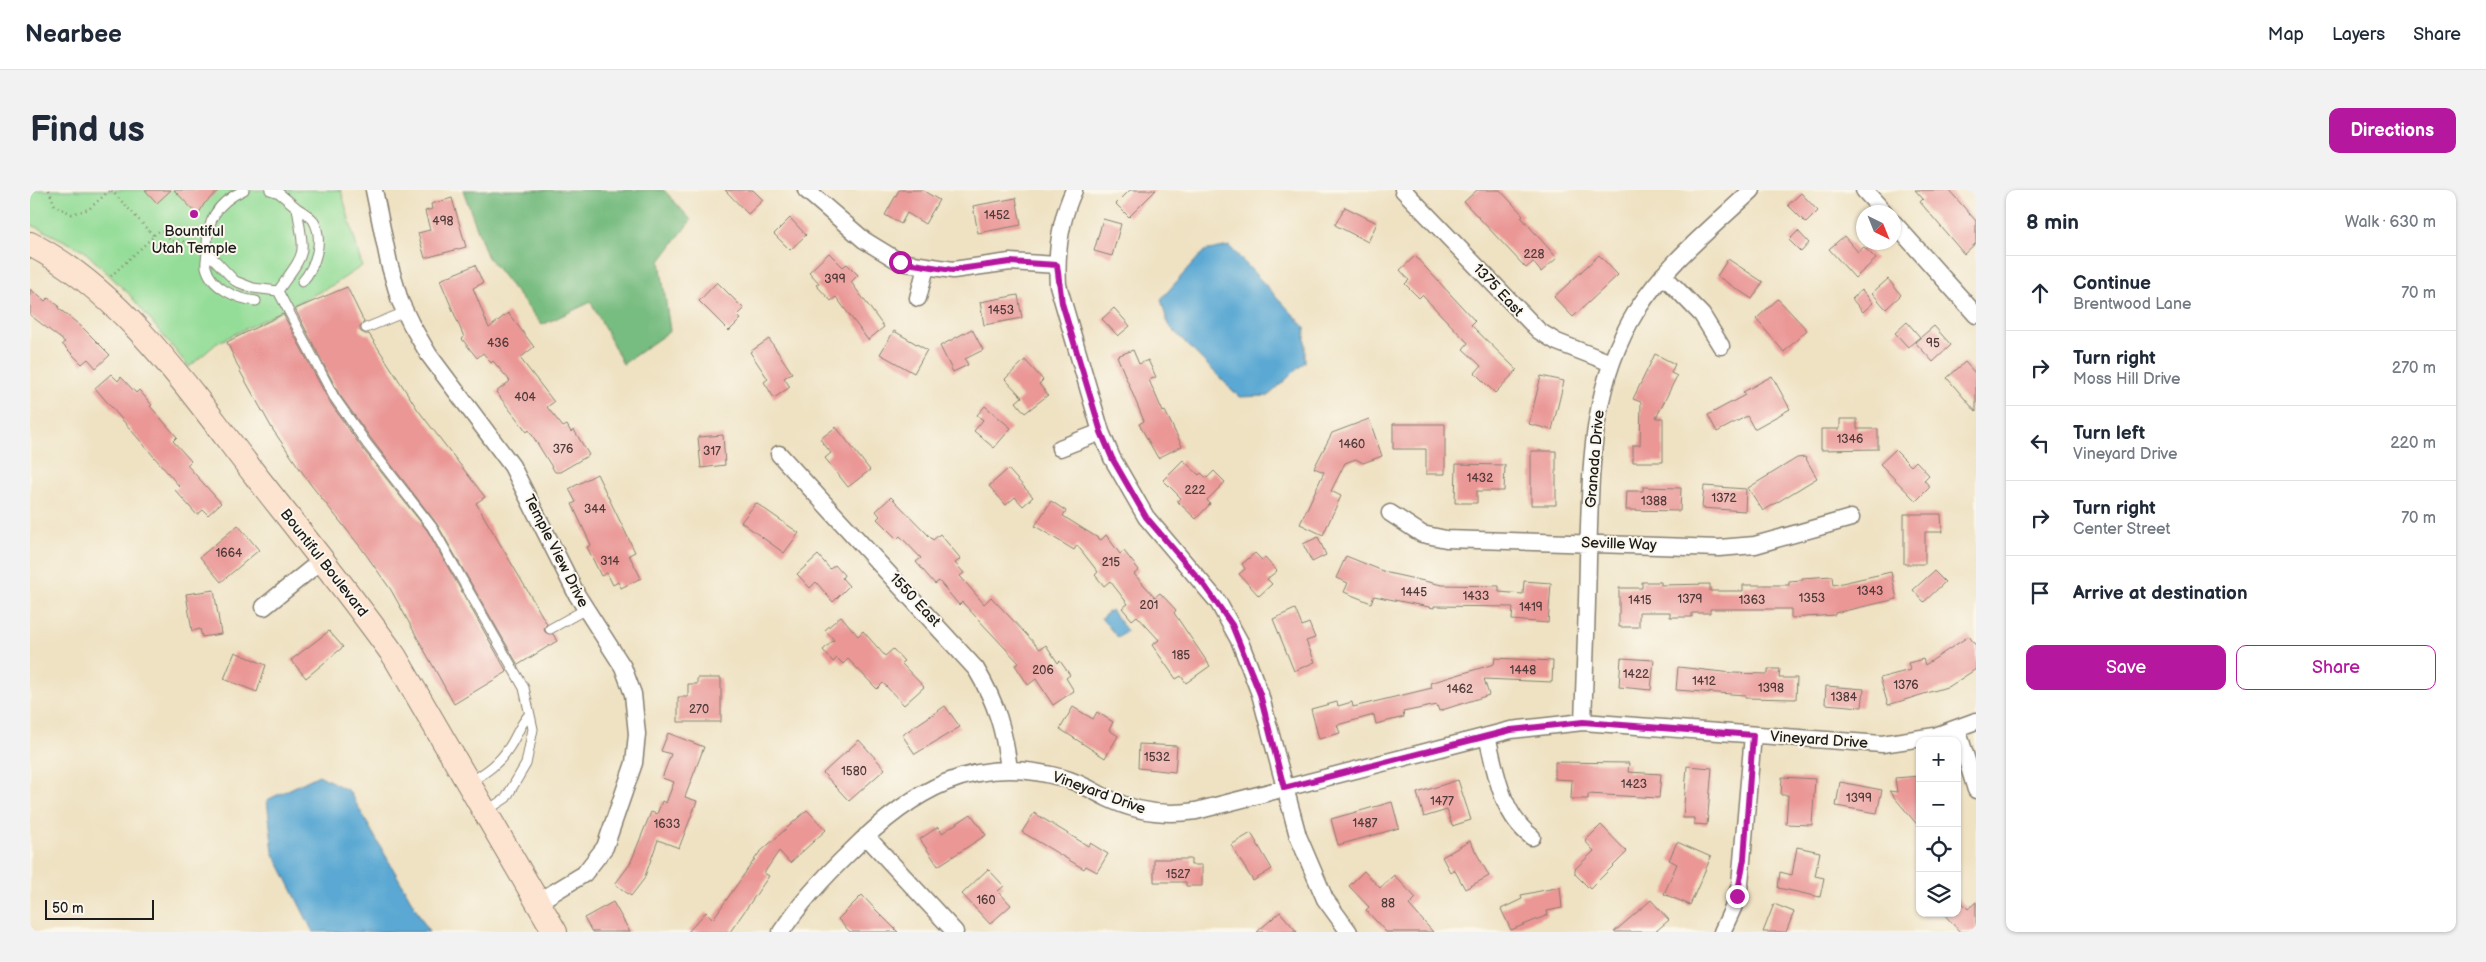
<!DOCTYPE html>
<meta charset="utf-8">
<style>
:root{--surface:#fff;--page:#f2f2f3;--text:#1f2937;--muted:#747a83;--line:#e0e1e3;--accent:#b5179e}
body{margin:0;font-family:"Balsamiq Sans",sans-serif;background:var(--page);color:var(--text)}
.controls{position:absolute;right:15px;bottom:15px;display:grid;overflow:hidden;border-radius:10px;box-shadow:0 1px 4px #0004}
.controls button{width:45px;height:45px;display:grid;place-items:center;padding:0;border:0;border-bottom:1px solid var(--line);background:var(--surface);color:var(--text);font:25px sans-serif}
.compass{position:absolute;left:1826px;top:15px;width:45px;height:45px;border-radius:50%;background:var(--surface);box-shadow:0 1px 4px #0004;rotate:137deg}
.scale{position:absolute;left:15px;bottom:12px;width:109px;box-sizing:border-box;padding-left:5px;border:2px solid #1c1c1c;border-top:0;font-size:14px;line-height:18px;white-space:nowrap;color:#1c1c1c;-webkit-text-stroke:4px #fbf7ec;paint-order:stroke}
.stop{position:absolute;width:15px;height:15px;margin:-11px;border:4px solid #b5179e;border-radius:50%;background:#fff}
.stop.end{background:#b5179e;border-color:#fff;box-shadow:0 1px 5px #0008}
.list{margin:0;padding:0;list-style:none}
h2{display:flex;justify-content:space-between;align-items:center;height:65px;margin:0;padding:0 20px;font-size:21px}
h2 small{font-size:16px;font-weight:400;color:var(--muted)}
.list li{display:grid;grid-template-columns:32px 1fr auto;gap:15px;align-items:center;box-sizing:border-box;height:75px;padding:0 20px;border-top:1px solid var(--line)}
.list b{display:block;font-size:19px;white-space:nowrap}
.list p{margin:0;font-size:16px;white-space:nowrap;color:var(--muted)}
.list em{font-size:16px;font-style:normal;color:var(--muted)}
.actions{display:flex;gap:10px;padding:15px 20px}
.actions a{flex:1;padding:11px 0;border:1px solid var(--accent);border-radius:10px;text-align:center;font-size:18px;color:var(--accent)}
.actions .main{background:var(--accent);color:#fff}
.icon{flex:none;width:28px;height:28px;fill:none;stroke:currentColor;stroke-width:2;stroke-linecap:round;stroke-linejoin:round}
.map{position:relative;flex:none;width:1946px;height:742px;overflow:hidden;border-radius:10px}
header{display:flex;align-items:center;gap:30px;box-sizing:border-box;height:70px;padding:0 25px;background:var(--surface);border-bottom:1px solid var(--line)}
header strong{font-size:24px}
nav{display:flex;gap:28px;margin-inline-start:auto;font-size:18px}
.intro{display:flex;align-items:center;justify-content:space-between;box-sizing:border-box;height:120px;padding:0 30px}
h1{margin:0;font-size:35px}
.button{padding:12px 22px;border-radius:10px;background:var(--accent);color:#fff;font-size:18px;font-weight:700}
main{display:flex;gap:30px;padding:0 30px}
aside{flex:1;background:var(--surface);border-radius:10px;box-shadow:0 1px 4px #0004}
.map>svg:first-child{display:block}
.green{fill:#94dd98;stroke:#587c5a}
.forest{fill:#77bc80;stroke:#4a6c4e}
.water{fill:#5aa8d3;stroke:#3b6278}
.building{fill:#ea9796}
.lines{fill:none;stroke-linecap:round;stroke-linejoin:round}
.service-casing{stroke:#867f70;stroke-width:11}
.minor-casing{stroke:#867f70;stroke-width:19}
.secondary-casing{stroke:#867f70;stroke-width:26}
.path{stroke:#867f70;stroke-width:2.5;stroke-dasharray:1 4;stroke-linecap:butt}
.service{stroke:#fff;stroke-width:9}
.minor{stroke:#fff;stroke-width:16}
.secondary{stroke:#fde4d0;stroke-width:24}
.route{stroke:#b5179e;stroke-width:6}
.poi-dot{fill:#b5179e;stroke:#fbf7ec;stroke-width:2}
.labels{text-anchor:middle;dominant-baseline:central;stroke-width:4;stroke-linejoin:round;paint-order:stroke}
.number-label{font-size:12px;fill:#503b3a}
.poi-label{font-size:15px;fill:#1c1c1c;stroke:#fbf7ec}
.street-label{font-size:15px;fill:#1c1c1c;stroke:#fbf7ec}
</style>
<header>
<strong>Nearbee</strong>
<nav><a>Map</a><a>Layers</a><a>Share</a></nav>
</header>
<div class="intro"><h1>Find us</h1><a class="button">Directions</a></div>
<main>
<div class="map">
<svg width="1946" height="742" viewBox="0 0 1946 742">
<rect width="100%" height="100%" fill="#fbf7ec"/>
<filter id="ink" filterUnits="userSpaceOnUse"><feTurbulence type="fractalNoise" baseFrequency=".02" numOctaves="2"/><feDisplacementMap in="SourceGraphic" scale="10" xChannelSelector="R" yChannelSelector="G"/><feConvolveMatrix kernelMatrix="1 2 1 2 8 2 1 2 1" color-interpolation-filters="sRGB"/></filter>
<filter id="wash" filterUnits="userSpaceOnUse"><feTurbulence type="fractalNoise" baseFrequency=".0096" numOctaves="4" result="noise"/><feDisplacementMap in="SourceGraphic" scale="20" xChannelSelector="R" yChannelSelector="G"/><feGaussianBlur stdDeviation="1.12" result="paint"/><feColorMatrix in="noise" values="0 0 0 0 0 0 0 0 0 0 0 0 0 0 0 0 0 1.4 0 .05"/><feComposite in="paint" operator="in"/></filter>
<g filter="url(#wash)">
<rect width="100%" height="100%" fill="#efe2c3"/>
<!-- green -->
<path class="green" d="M0,0H311L332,76L303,95L187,153L159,177L99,104L53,60L0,34Z"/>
<!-- forest -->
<path class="forest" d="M433,0H634L661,30L630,71L640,141L593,174L561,112L512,135L457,66Z"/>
<!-- water -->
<path class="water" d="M1199,56L1275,137V172L1238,206L1209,207L1138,135L1131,109L1174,61Z
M1081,420L1097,441L1088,448L1071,428Z
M289,585L319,601L399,742H283L243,662L237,610Z"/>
<g id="blocks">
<!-- building -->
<path class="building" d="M115,0H141L127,13Z
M144,0H189L174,14L168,25Z
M695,0H723L733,10L718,24Z
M869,0H892L909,10L895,34L877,23L871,34L855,25Z
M1100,0H1126L1099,27L1086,14Z
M1447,0H1470L1493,25L1491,27L1527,68L1511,82L1503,72L1496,78L1434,12Z
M1885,0H1919L1946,31V53L1934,64L1890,12L1893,9Z
M1771,3L1788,21L1776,33L1758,15Z
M422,8L436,57L395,68L388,43L400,40L395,21L402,19L401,14Z
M986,8L991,35L948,43L943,16Z
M1315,17L1347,33L1338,52L1305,35Z
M760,28L776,45L760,60L744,44Z
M1073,29L1091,34L1082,66L1064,61Z
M1768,41L1779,53L1771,62L1759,50Z
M1814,46L1828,62L1834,57L1846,69L1825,88L1799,59Z
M799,63L813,77L817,74L828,85L821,92L854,137L838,150L806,107L801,111L786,95L789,93L779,82Z
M1569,65L1588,85L1543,127L1524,107Z
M1385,66L1445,131L1441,135L1487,180L1465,203L1445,183L1451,176L1433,159L1438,153L1392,105L1389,108L1375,94L1379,90L1370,80Z
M1698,69L1733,92L1722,109L1687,86Z
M445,75L453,93L443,98L459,138L478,123L489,137L504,157L490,168L524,212L517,217L533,237L537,235L541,242L544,240L559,265L530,282H525L499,240L497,242L466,202L480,191L463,171L461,173L453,163L447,168L432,149L434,147L410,90Z
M1858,89L1871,105L1856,119L1842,103Z
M687,92L714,119L707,126L711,129L699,141L669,111Z
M317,97L334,132L330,137V141L335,144H339L388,220L455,307L446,313L517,434L514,438L515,442L523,444L527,451L488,475L407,334L342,250L309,204L265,119Z
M0,99L15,111L18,108L29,116L28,118L52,137L80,165L66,178L58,169L52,174L32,154L35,152L0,125Z
M1832,100L1843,113L1833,122L1822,109Z
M988,105L992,128L954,135L950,112Z
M1748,109L1777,140L1754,162L1726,129Z
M1084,118L1100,136L1088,146L1072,129Z
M253,124L299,211L332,258L397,340L477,482L424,514L361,400L332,359L281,295L243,240L211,183L197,152Z
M1877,132L1890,147L1878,157L1865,143Z
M1904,136L1921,155L1903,172L1885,152Z
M942,139L953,160L935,169L938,175L923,182L910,156Z
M864,141L897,160L884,183L850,164Z
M739,149L762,183L754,188L760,197L744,208L734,192L738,189L720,162Z
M1103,160L1109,174L1118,170L1126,187L1119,190L1133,222L1135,221L1152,256L1128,268L1109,234L1114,231L1087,166Z
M1625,164L1645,174L1641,183L1647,186L1626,228H1633V272H1603V255H1610L1611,212L1603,209Z
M995,170L1013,190L1009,194L1018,205L995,223L986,212L992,207L975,189Z
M1935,172L1946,184V222L1917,188Z
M81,184L88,191L91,187L106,203L109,200L122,215L120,216L147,247L143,251L161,271L157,275L191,313L178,325L173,320L167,325L145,300L149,296L65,198Z
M1511,186L1534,191L1522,240L1499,234Z
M1742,186L1760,219L1724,239L1717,226L1687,242L1678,225L1715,205L1713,202Z
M955,216L981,238L964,258L944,241L953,230L947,225Z
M1339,229L1352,266L1333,273L1326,269L1315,273L1301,301L1311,306L1293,345L1270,334L1294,282L1284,278L1302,243Z
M1810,229H1827V239H1848V259L1791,260V239H1810Z
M1363,234H1415V284H1396V259H1363Z
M806,237L840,280L818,297L795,268L801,263L790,249Z
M693,245L695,275L671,278L668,247Z
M1865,260L1881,276L1886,271L1899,285L1894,290L1900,297L1886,311L1850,274Z
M1501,261H1526V315H1501Z
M1775,267L1787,288L1733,321L1718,298L1767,268Z
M1153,270L1169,285L1171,283L1177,288L1184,281L1195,292L1177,310L1180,314L1166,329L1147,311L1151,308L1133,290Z
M1426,274L1475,275L1474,301H1447V313H1425Z
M978,279L1003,307L993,316L985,307L976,315L959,296Z
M567,284L605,362L599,365L611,388L591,398L588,392L583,395L577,383L571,386L557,357L561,355L542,314L546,312L539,299Z
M1674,296L1716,299L1715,321L1672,318Z
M1613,297L1651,298L1650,321L1596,320L1597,301H1613Z
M861,307L903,350L910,344L931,369L925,373L934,383L930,386L954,414L961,407L1010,459L1016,455L1028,473L1030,471L1040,485L1036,488L1044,501L1023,515L1006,489L998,495L985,475L989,473L932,412L929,415L909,391L905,394L886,372L891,368L870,346L867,349L847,329L850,326L846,321Z
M1021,311L1036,321L1033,326L1071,350L1076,345L1090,364L1094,361L1109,380L1104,384L1125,407L1130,403L1146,420L1144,423L1180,476L1156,493L1151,486L1146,489L1122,455L1129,450L1107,426L1102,430L1092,418L1098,414L1080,391L1074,396L1065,385L1068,382L1047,355L1044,360L1005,336Z
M726,313L769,343L754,363L711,332Z
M1874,324H1911L1912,342H1895V374H1874Z
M208,335L229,360L191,392L170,367Z
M1288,347L1296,365L1282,372L1273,354Z
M1225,363L1232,370L1235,368L1247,381L1237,389L1242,394L1229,406L1209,384L1215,379L1212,374Z
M788,365L800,379L805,375L814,385L812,388L819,396L803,412L786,392L780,398L767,384Z
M1316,366L1358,383L1412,395L1469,396V402L1493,404L1494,391L1521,393L1518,433L1482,430L1483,417L1404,416V418L1344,406L1341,413L1314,402L1318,393L1306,388Z
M1904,381L1915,392L1894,412L1883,400Z
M1861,382L1867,409L1805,423V425L1761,428V419H1680V423H1662V427H1640V422H1609V437H1589V398H1612V392H1631V395L1680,394V401H1713V395H1759V391L1772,390V388L1802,386L1803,395Z
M184,400L191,444L172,447L170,439L162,441L156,404Z
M1265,419L1272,436L1279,433L1285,448L1276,451L1285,472L1264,481L1243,429Z
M811,426L828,446L833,441L855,466L863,459L874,471L871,473L894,497L874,515L853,493L847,499L818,469L813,474L807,468L803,472L793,460L804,450L795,440Z
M299,441L313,457L276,488L261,470Z
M1939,446L1946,456V479L1920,496L1858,515L1850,488L1880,480L1878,473L1893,469L1895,475Z
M205,462L236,475L227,502L194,489Z
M1465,468L1523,471L1522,492L1454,489L1459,505L1409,521L1407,515L1373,522L1374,527L1346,534L1344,525L1307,535L1310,543L1289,549L1281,519L1307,512L1308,516L1322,512L1323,517L1402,498L1400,493L1464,474Z
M1591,468L1624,470L1621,500L1589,497Z
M1648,477L1702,483L1738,484V479H1750L1749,488H1767L1766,509L1715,508V505L1646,500Z
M667,488H691V532H648V507H658V494H667Z
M1796,496L1834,499L1832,517L1795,514Z
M915,516L930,537L885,564L872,545Z
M1043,517L1063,529L1067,522L1083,532L1079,540L1088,546L1075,568L1030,539Z
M638,543L674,557L655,607L667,611L649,658L628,650L614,689L601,706L585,694L600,674L621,622L627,624L632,611L636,613L644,592L632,588L641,564L631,561Z
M829,550L855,579L819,611L793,583Z
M1109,554L1147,556L1145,582L1108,578Z
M1525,572L1599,573L1598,582L1631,584L1629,608L1558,604V609H1541L1542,590L1525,589Z
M1657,576L1682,578L1677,635L1664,634V628H1653Z
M1890,586V638L1859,601L1867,602L1865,588Z
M1752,587L1785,589L1782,635L1756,634L1758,605H1751Z
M1428,590L1441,630L1422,636L1417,620L1394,627L1387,603Z
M1810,592L1852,600L1847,623L1806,616Z
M1362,612L1369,638L1308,655L1301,629Z
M777,620L796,640L760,673L749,661L734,683L739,686L700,742H658L676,722L683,729L729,663Z
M1004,623L1058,656L1060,653L1078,664L1067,682L1056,676L1054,679L992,642Z
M941,624L956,645L908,676L890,649L908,637L912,643Z
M1571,635L1597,662L1560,699L1545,684V679L1564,661L1555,651Z
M1221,643L1242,679L1223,691L1201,655Z
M1440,651L1459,686L1435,699L1424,679L1420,682L1412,667Z
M1647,652L1681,667L1660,715L1634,704L1647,674L1639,670Z
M1767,657L1790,662L1785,686L1794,688L1790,707L1748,698L1750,682L1762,685Z
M1124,669H1161V675H1172V696H1156V692H1124Z
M958,679L974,696L968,701L981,715L960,734L932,704Z
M1334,681L1350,698L1364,685L1386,708L1379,715L1403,742H1356L1336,720L1339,717L1319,696Z
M1530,697L1532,718L1517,721L1518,725L1481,740L1471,719L1492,709L1491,705Z
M832,705L844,718L868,742H820L808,729Z
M1927,707L1938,719L1946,712V742H1930L1913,723H1927Z
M1621,710L1639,730L1625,742H1584Z
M583,712L600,742H562L554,728Z
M1744,714L1764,722L1756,742H1733Z
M1250,722L1267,742H1227Z"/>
</g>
</g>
<g filter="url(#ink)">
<use href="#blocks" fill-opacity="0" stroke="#867f70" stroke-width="1"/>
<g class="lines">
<defs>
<path id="service" d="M214,0C186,13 176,31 177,62L205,91L223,98L248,101
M240,0L249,3L267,18C275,69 277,59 248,101
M267,18C272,21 280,26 283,30C295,50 285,77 272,92
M177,62C177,66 175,73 176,77C181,98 207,109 226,111
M248,101L304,207L337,254L402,337L494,498L503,539L496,574L476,608L456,621
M336,138L375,122
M520,439L556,419
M439,593C454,583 468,575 478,559C486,548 489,536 498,526"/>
<path id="minor" d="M344,0L359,73L370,111L381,134L399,165L482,276L547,405L593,477L603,504L607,544L604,573L575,657L554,684L508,712
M776,0L834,50L870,72L923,80L980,72L1027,75
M1044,0C1030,30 1026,62 1028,95L1071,242L1082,268L1116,327L1188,412L1210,452L1230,504L1268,646L1295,709L1319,742
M1373,0L1509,141L1527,152L1581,173
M1834,0L1854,22
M1864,33L1946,125
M1633,85L1672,125L1691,156
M888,108L896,77
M1030,258L1071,242
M749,264L946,479C967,514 974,540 979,579
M1360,323L1392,344L1416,349L1689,358L1725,355L1821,328
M234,417L292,370
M1553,532C1555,478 1557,423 1558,369C1561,281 1559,197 1607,120C1637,73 1682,38 1722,0
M1927,538L1946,600
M1457,546C1466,582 1471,624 1502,647
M836,646L925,742
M751,742C771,712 794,687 820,662C881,601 944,562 1033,588C1049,592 1063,601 1077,608C1106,622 1135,626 1166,621L1481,540L1553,532L1852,554L1905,546L1946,531
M1692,742L1703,718L1710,694L1723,545"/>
<path id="secondary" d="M0,54C93,101 163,205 226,286C273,346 321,405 365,467L525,742"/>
</defs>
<!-- service casing -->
<use href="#service" class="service-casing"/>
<!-- minor casing -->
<use href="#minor" class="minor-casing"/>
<!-- secondary casing -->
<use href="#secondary" class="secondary-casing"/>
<!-- path -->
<path class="path" d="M19,0L25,16L42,24L59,19L80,0
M124,45L131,40L140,50L159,52
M81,86L124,46L81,0"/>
<!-- service -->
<use href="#service" class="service"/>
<!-- minor -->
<use href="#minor" class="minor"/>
<!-- secondary -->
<use href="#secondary" class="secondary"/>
</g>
</g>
<g class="lines" filter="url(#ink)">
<!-- route -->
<path class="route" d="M870,72L922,80L980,72L1027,75L1032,113L1071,242L1082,268L1116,327L1174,395L1202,435L1230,504L1254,598L1481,540L1553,532L1723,545L1714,669L1707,706"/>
</g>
<!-- markers -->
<circle class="poi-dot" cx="164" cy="24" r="5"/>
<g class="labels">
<!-- number labels -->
<g class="number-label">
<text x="967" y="25">1452</text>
<text x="413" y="31">498</text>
<text x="1504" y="64">228</text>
<text x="805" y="89">399</text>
<text x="971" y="120">1453</text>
<text x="468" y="153">436</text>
<text x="1903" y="153">95</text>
<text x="495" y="207">404</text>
<text x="1820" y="249">1346</text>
<text x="1322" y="254">1460</text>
<text x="533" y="259">376</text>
<text x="682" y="261">317</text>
<text x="1450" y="288">1432</text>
<text x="1165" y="300">222</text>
<text x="1694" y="308">1372</text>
<text x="1624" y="311">1388</text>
<text x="565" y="319">344</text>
<text x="199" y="363">1664</text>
<text x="580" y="371">314</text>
<text x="1081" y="372">215</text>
<text x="1840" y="401">1343</text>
<text x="1384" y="402">1445</text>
<text x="1446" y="406">1433</text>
<text x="1782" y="408">1353</text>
<text x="1660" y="409">1379</text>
<text x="1610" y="410">1415</text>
<text x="1722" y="410">1363</text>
<text x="1119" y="415">201</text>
<text x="1501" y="417">1419</text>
<text x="1151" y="465">185</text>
<text x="1013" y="480">206</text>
<text x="1493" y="480">1448</text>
<text x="1606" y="484">1422</text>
<text x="1674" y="491">1412</text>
<text x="1876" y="495">1376</text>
<text x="1741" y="498">1398</text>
<text x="1430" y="499">1462</text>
<text x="1814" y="507">1384</text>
<text x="669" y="519">270</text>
<text x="1127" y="567">1532</text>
<text x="824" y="581">1580</text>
<text x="1604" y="594">1423</text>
<text x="1829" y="608">1399</text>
<text x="1412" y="611">1477</text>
<text x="1335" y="633">1487</text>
<text x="637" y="634">1633</text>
<text x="1148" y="684">1527</text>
<text x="956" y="710">160</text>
<text x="1358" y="713">88</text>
</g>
<!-- poi labels -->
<g class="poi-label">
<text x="164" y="41">Bountiful<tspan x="164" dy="17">Utah Temple</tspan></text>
</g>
<!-- street labels -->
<g class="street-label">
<text transform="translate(1468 100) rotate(47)">1375 East</text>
<text transform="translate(1565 269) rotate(-85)">Granada Drive</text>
<text transform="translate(1589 354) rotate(2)">Seville Way</text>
<text transform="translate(526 361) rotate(63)">Temple View Drive</text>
<text transform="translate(294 373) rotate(52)">Bountiful Boulevard</text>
<text transform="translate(885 410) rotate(47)">1550 East</text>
<text transform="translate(1789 550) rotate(4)">Vineyard Drive</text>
<text transform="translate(1069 603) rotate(20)">Vineyard Drive</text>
</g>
</g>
</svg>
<div class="controls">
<button>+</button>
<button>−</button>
<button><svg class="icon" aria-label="locate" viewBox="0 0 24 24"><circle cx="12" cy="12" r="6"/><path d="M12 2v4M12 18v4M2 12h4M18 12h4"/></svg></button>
<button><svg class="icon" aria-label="layers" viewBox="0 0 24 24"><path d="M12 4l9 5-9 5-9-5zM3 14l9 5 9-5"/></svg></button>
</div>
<svg class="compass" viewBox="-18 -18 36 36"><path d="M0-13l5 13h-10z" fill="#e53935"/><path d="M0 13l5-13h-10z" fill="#747a83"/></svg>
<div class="scale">50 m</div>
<div class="stop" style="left:870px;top:72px"></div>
<div class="stop end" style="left:1707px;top:706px"></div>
</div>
<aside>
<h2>8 min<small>Walk · 630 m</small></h2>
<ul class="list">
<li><svg class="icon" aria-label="ahead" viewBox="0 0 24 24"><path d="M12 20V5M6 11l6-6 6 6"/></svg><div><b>Continue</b><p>Brentwood Lane</p></div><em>70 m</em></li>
<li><svg class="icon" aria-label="right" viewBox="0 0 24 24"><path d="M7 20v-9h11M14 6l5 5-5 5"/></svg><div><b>Turn right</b><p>Moss Hill Drive</p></div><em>270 m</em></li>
<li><svg class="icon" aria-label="left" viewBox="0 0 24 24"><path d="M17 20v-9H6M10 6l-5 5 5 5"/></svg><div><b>Turn left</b><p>Vineyard Drive</p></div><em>220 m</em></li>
<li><svg class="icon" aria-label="right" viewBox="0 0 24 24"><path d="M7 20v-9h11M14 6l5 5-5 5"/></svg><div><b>Turn right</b><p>Center Street</p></div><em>70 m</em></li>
<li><svg class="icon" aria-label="arrive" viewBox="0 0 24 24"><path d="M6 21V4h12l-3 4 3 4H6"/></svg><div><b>Arrive at destination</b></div></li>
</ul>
<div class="actions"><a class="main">Save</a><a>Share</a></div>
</aside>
</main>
